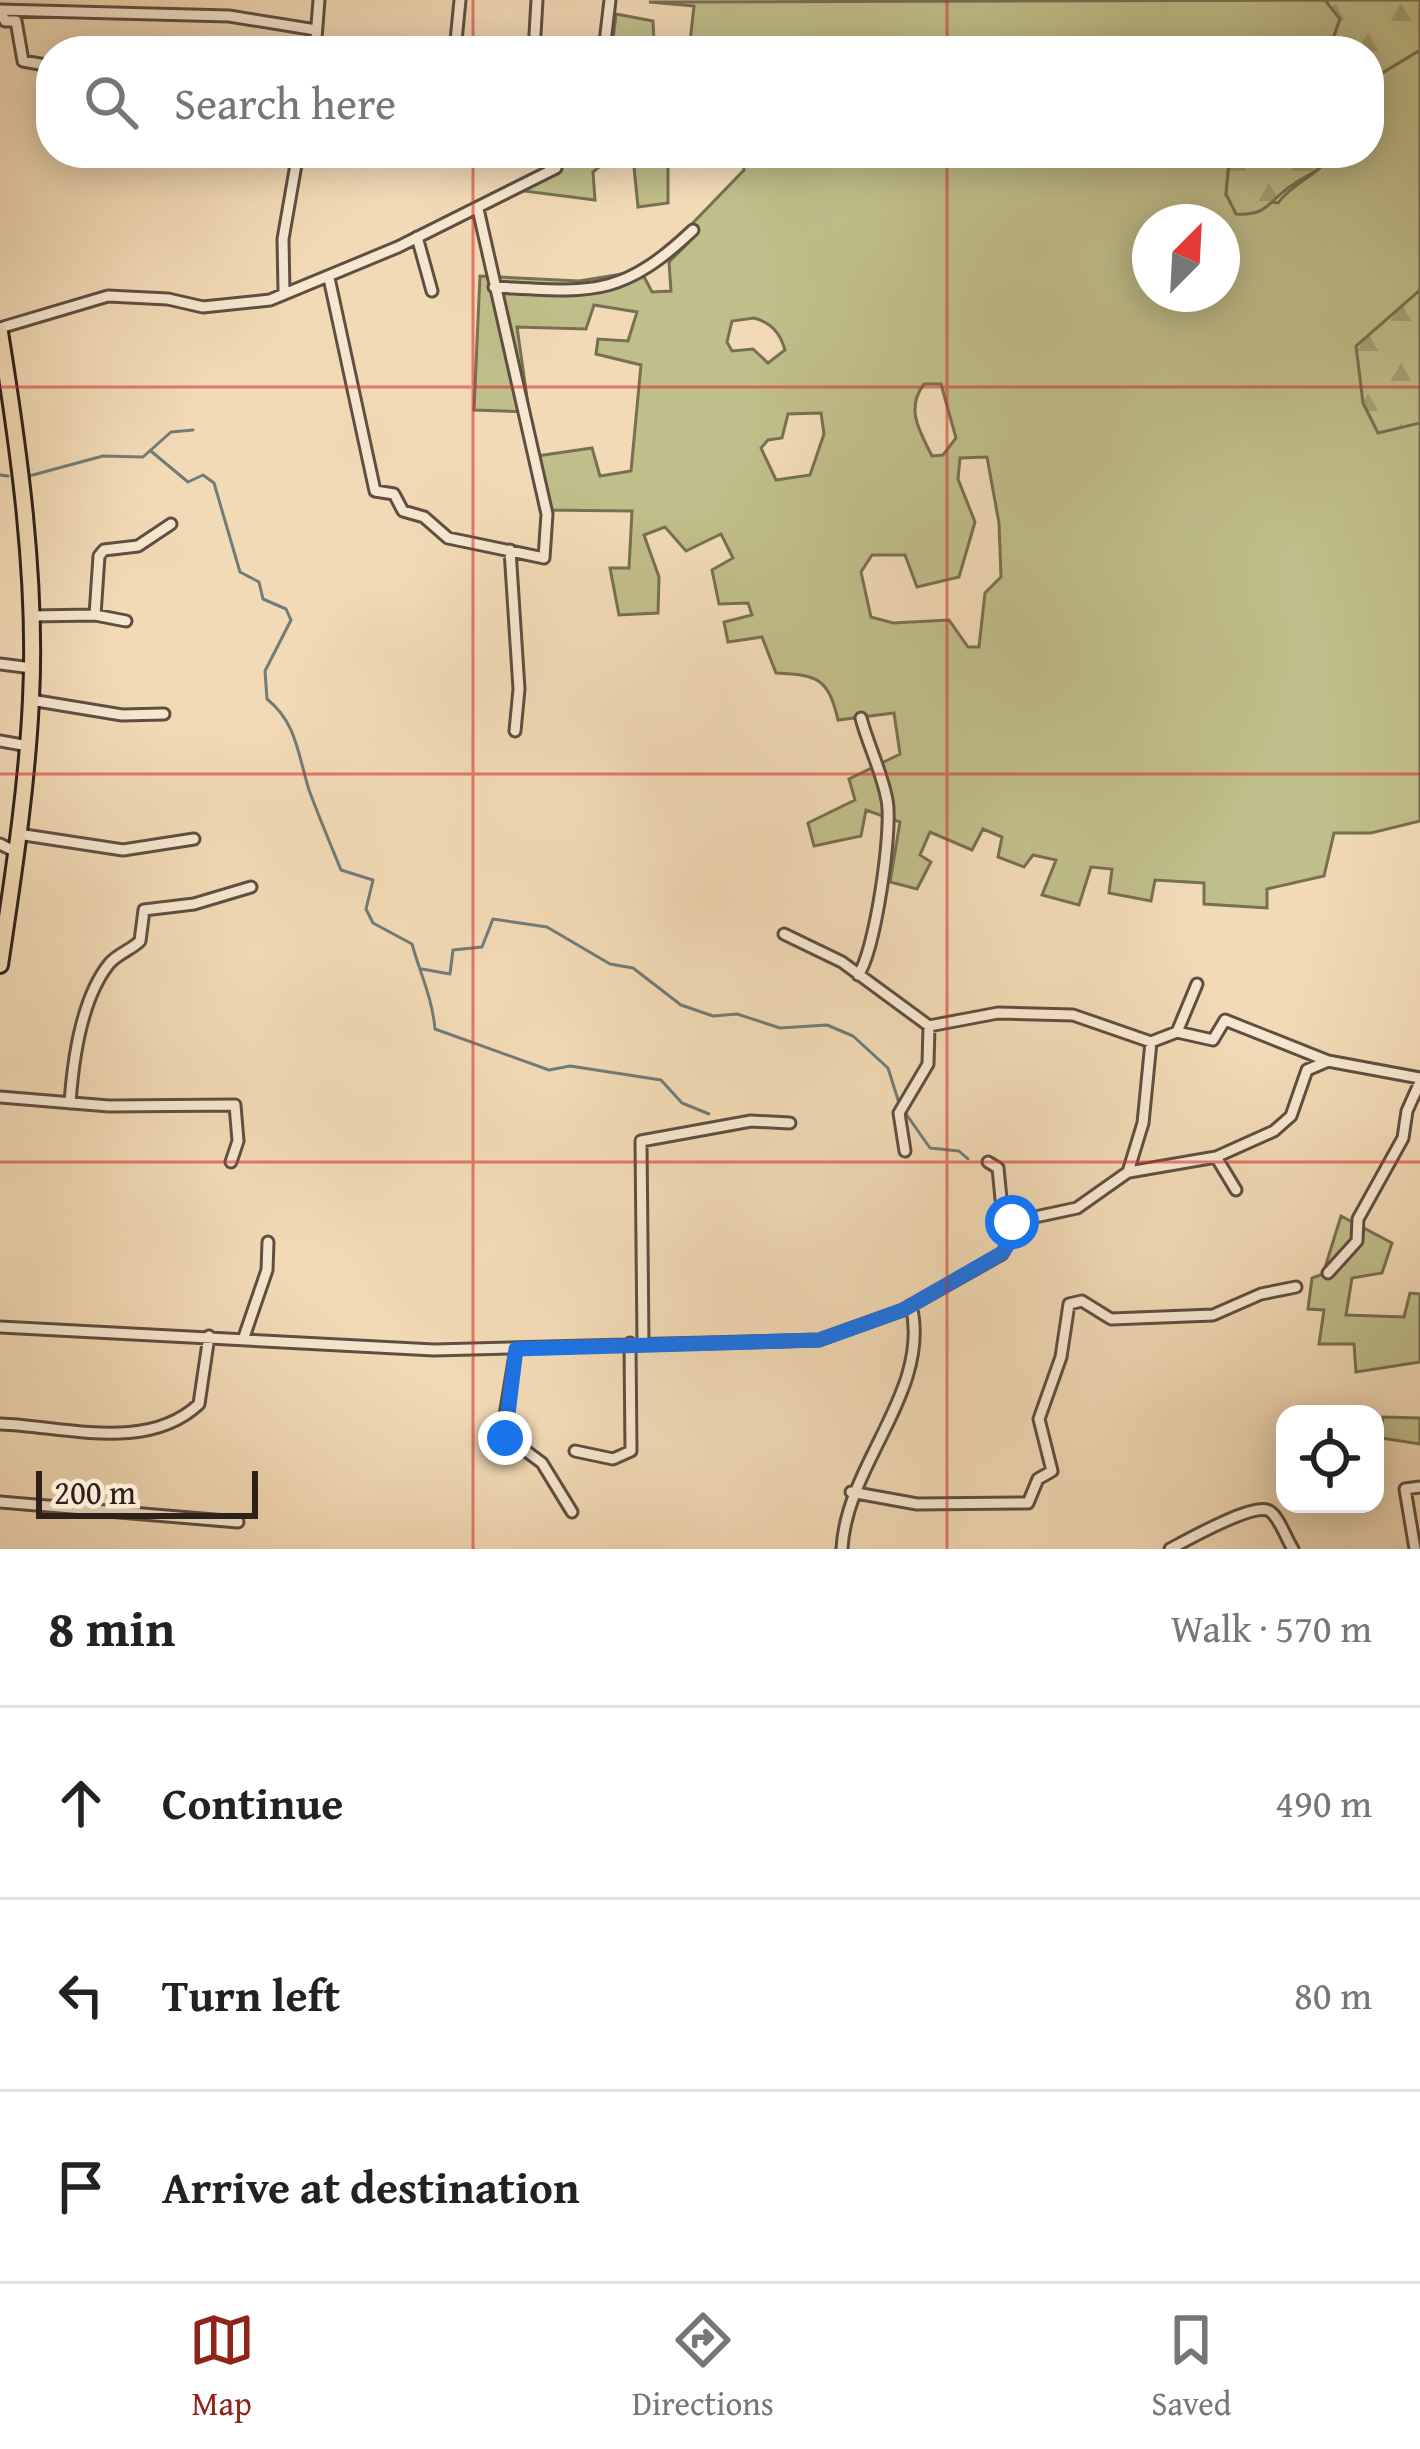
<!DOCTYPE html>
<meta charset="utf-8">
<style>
:root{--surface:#fff;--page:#f6f6f6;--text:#222;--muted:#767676;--line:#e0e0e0;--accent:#8f2418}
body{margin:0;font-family:"Gentium Book Plus",serif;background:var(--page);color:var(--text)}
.controls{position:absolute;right:36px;bottom:36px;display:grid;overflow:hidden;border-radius:24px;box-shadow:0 6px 30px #0003}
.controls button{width:108px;height:108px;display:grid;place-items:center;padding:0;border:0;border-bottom:3px solid var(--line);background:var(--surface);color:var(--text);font:60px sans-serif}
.compass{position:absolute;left:1132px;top:204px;width:108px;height:108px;border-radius:50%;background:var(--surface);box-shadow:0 6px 30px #0003;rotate:24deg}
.scale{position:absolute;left:36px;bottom:30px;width:222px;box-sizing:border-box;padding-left:12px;border:6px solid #2e211b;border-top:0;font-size:33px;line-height:42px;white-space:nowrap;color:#2e211b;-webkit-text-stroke:9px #f7e7d0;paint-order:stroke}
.stop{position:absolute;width:36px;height:36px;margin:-27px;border:9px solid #1a73e8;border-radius:50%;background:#fff}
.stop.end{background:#1a73e8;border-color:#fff;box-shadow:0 3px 12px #0008}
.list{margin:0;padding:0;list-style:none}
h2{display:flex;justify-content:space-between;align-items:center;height:156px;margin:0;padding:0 48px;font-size:51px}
h2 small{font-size:39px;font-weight:400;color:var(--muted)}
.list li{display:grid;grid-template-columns:78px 1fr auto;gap:36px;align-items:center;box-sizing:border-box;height:192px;padding:0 48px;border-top:3px solid var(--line)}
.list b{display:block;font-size:45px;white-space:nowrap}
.list em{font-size:39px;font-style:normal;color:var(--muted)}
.icon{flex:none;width:66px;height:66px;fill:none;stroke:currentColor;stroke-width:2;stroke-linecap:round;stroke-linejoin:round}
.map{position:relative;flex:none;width:1420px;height:1549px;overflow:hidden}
.search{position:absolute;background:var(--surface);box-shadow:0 6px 30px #0003;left:36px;right:36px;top:36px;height:132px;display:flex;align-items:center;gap:30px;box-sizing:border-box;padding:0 42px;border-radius:48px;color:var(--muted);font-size:45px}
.sheet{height:732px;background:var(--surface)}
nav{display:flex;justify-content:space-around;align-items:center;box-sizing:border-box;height:168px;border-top:3px solid var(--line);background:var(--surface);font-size:33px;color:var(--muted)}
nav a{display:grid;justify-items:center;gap:6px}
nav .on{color:var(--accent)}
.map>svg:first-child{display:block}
.grass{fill:#c0be8a;stroke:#777052;stroke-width:3;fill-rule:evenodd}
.forest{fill:url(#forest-firs);stroke:#777052;stroke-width:3}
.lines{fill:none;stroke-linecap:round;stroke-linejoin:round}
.stream{stroke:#717c77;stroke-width:3}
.minor-casing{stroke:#5f4f42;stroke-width:15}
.primary-casing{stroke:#2e211b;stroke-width:20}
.minor{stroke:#f7e7d0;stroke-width:9}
.primary{stroke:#f2dab6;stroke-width:14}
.route{stroke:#1a73e8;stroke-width:15}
.grid{fill:none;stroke:#d62828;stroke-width:3;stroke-opacity:0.55}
</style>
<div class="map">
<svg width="1420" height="1549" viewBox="0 0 1420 1549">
<defs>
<pattern id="forest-firs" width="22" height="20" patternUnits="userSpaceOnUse" patternTransform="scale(3)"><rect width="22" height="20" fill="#c0be8a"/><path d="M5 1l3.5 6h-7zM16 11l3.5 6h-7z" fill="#a5a376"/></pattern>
</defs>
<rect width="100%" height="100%" fill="#f2dab6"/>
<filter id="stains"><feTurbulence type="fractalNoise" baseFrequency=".00167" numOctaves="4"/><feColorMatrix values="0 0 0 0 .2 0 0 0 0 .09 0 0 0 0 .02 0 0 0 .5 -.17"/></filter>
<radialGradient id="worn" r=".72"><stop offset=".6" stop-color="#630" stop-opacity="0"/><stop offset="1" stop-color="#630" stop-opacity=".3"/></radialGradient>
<!-- grass -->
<path class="grass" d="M1325,0L1340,18L1333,39L1314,51H689L694,6L649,2Z
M616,14L653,21L654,42H667L666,51L612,48Z
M1420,50V821L1371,833H1334L1324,876L1267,889V908L1204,904V883L1155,880L1151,901L1109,893L1112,869L1091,867L1079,905L1042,895L1056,860L1033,855L1024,867L998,857L1002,837L983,829L972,850L930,832L920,855L931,862L917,889L890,882L900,822L866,810L861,836L814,846L808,823L855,800L849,779L900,754L894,713L838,720C828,678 818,675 776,673L762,637L728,642L724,622L752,615L748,603L719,604L712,570L733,558L721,534L686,551L665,527L644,535L659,577L658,613L619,615L610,568H629L632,511L540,510L530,457L592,448L600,476L631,471L641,365L596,354L598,339L628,341L637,312L594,305L586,329L517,327L529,412L474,410L480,276L579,281L641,271L652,292L671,291L669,262L688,243L690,226L744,170L741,153H1230L1226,195L1278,203C1294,181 1318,177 1332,153H1369V81ZM1150,222H1222V294H1150ZM754,318C772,323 780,333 785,350L768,363L753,349L732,351L727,342L732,321ZM924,384H941L956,438L943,455L932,456C920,432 905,409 924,384ZM821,413L824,434L810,475L776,480L761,448L768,440L782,438L788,414ZM987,457L999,523L1001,577L985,593L979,647H968L949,620L893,623L871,617L861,572L872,555H905L917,587L959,577L975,522L958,479L960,458Z
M590,153H668V203L638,207L633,157L605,162L593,172L595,200L516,190Z
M1341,1216L1392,1243L1382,1273L1352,1278L1346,1315L1404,1317L1410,1293L1420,1294V1362L1356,1372L1354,1344H1319L1324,1310L1308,1309L1312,1278L1323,1274Z
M1383,1417L1420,1418V1444L1381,1438Z"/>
<!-- forest -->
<path class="forest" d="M1325,0H1420V50L1369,81V51H1314L1333,39L1340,19Z
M1230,153H1332C1322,171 1310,173 1294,184C1269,199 1270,216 1236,214L1226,194Z
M1420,290V423L1378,433L1363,403L1356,346Z"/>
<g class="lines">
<!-- stream -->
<path class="stream" d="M152,452L188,482L203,475L214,483L240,572L259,582L263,599L286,609L291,620L265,671L267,699C297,723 298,755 309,790C319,817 330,843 341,870L373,880L366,909L373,923L412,944C420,973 432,997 435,1029L549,1070L570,1066L661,1080L682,1103L709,1114
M0,475L8,476
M29,476L103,456L143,457L171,432L193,430
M422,969L450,974L453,950L482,947L493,919L547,927L610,964L633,968L681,1005L713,1016L737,1014L780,1028L827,1025L853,1036L888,1068L899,1103
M904,1111L930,1148L959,1151L968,1159"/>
<defs>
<path id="minor" d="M0,10L229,16L316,30
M0,10L5,21H16L23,61L51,66
M315,51L319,0
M455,51L460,0
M534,51L537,0
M604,51L610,0
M417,237L432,291
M329,278L375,491L394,494L403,511L424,517L448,538L544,558L547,514L478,209
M494,287C591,292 620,299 693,230
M284,292L283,239L298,153
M0,328L108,296L168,299L203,307L270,300L398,247L556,168
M510,550L519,689L515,731
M95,615L99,556L104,550L138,546L171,524
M31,616L95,615L126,621
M0,664L32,668
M31,700L122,715L164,714
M0,741L28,746
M18,834L123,850L194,839
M0,844L16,852
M784,934L842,962L929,1026L998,1013L1073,1015L1151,1042L1177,1032L1197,984
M858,975C875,952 893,829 887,800C882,772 868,745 861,718
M1177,1032L1213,1040L1225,1020L1328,1061L1420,1078
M0,1097L109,1106L235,1105L238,1141L231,1162
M70,1103C73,1060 81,999 109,964C117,954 131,950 140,941L144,910L194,904L251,887
M905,1151L899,1113L928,1064L929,1026
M1216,1157L1236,1190
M988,1162L998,1168L1001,1199L1012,1222
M1129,1172L1216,1157L1274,1131L1291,1116L1307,1070L1328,1061
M1328,1273L1357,1241L1358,1219L1403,1138L1407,1111L1420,1082
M0,1327L434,1350L819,1340L903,1310L1002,1254L1014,1233L1012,1222L1077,1208L1128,1172L1143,1123L1151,1042
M244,1337L267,1270L268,1242
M643,1343L641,1141L751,1121L790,1123
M516,1349L502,1433L542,1463L572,1512
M0,1424C64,1426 147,1453 199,1404L209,1336
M575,1451L613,1459L631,1451L630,1343
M851,1492L917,1504L1028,1503L1038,1479L1052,1471L1039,1419L1061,1357L1069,1304L1082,1301L1111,1319L1213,1315L1261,1294L1296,1287
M0,1502L238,1522
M842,1549C846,1464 932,1391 911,1305
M1170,1549C1189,1539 1249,1505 1267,1510C1278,1513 1286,1539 1293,1549
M1415,1549L1405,1489L1420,1487"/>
<path id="primary" d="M0,332C19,451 37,578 31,699C27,788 13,877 0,965"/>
</defs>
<!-- minor casing -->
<use href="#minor" class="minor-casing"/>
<!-- primary casing -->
<use href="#primary" class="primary-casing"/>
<!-- minor -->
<use href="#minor" class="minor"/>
<!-- primary -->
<use href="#primary" class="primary"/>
</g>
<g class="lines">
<!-- route -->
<path class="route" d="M505,1438L516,1349L819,1340L903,1310L1002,1253L1015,1234L1012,1222"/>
</g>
<!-- grid -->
<path class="grid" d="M473,0V51M947,0V51M473,153V1549M947,153V1549M0,387H1420M0,774H1420M0,1162H1420"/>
<rect width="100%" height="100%" filter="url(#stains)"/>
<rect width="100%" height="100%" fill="url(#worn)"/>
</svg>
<div class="controls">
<button><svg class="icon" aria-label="locate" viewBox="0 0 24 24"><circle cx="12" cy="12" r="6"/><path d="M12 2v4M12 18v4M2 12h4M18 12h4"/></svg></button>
</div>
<svg class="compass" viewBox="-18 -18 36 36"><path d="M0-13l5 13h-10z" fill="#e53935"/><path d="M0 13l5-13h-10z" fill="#767676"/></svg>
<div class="scale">200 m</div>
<div class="stop" style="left:1012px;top:1222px"></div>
<div class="stop end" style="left:505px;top:1438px"></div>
<div class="search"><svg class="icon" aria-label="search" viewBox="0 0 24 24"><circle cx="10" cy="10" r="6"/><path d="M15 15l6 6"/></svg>Search here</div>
</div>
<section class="sheet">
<h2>8 min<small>Walk · 570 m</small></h2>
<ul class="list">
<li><svg class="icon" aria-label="ahead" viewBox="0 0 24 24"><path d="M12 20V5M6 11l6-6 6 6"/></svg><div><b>Continue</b></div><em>490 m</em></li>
<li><svg class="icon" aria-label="left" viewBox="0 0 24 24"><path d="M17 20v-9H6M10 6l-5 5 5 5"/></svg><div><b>Turn left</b></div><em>80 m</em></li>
<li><svg class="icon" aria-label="arrive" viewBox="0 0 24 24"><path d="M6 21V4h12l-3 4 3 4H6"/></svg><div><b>Arrive at destination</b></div></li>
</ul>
</section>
<nav>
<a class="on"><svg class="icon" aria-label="map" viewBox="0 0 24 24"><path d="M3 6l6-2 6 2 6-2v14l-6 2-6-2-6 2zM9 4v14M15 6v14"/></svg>Map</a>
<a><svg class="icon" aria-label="directions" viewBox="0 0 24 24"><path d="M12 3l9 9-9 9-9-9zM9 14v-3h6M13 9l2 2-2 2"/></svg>Directions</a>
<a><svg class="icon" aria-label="saved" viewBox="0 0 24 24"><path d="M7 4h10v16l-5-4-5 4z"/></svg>Saved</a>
</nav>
